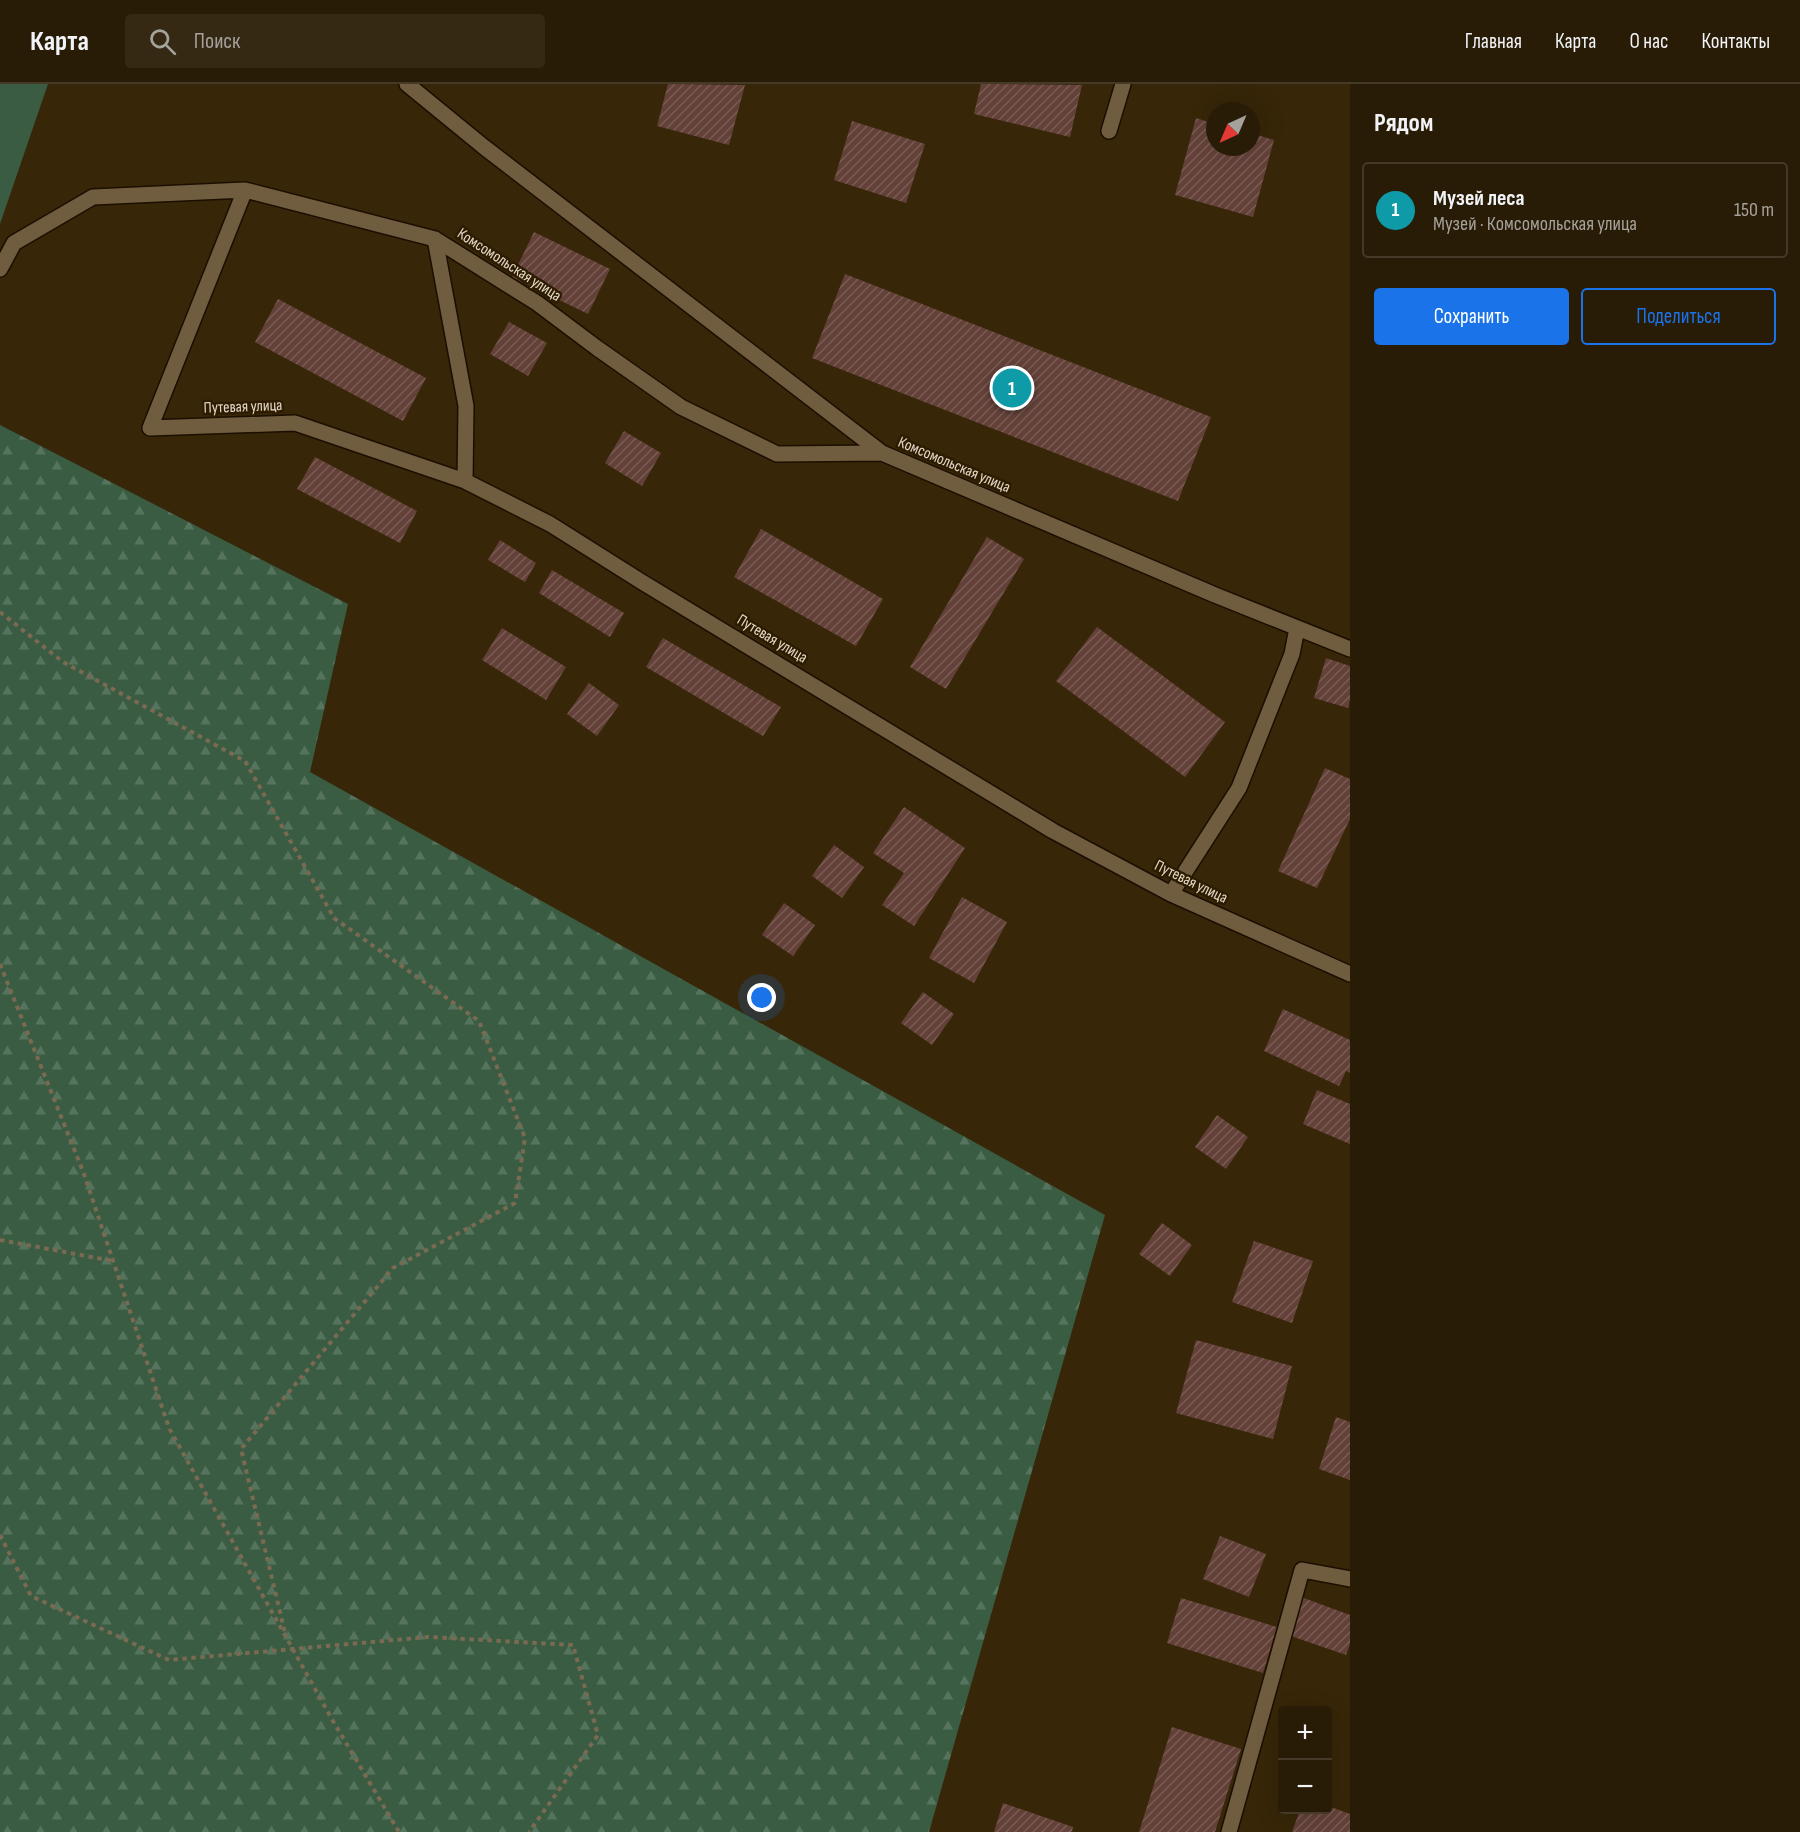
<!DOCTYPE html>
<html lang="ru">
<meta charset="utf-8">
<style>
:root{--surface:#291c06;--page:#352914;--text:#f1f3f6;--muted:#a5a19b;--line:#453a28;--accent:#1a73e8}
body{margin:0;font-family:"Sofia Sans Condensed",sans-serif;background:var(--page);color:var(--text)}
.controls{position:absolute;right:18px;bottom:18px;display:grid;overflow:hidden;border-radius:6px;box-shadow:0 6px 24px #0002}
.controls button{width:54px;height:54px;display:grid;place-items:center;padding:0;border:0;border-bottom:2px solid var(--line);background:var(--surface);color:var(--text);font:30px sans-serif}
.compass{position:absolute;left:1206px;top:18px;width:54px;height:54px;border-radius:50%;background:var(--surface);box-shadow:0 6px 24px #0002;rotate:224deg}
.you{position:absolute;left:762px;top:914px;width:21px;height:21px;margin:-15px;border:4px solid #fff;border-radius:50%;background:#1a73e8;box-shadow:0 0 0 9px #1a73e833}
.badge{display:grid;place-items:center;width:39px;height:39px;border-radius:50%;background:var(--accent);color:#fff;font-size:20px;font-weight:700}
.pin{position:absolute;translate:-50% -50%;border:3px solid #fff;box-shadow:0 2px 6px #0006}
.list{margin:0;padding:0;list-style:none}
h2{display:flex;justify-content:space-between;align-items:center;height:78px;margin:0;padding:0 24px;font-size:26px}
h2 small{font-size:20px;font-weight:400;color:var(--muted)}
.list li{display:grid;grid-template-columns:39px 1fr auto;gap:18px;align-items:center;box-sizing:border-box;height:96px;margin:0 12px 12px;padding:0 12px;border:2px solid var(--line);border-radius:6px}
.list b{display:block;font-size:22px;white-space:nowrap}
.list p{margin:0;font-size:20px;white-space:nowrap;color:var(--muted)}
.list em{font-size:20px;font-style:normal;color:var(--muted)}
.actions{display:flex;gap:12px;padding:18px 24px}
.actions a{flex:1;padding:14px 0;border:2px solid var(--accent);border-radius:6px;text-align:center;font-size:21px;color:var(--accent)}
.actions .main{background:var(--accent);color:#fff}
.icon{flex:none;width:33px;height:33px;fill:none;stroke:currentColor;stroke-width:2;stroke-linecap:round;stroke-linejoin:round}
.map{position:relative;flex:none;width:1350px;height:1748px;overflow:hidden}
header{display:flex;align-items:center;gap:36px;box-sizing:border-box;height:84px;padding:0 30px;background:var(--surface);border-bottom:2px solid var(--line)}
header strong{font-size:28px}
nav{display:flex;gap:33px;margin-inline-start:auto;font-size:21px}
.search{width:420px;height:54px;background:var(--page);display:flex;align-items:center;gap:15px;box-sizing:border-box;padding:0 21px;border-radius:6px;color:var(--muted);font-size:22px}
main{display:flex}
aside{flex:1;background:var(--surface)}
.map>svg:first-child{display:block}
.grass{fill:#395c43}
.forest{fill:url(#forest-firs)}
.building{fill:url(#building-hatch)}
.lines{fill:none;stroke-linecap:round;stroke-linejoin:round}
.lane-casing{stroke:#1c0f00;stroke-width:18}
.street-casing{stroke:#1c0f00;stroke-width:18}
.path{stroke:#796a51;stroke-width:4;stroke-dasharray:4.5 4.5;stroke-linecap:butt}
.lane{stroke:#705c3f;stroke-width:15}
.street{stroke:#705c3f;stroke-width:15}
.labels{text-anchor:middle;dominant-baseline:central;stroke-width:5;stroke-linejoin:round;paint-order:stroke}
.street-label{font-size:16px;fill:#e3d8c8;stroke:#2d1c00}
</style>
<header>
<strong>Карта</strong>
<div class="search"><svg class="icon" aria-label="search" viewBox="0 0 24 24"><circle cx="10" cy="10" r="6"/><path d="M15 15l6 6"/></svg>Поиск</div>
<nav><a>Главная</a><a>Карта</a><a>О нас</a><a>Контакты</a></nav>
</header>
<main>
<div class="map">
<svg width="1350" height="1748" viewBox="0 0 1350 1748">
<defs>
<pattern id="forest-firs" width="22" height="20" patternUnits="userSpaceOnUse" patternTransform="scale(1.5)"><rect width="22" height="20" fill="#395c43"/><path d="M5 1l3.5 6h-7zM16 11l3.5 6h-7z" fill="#56735d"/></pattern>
<pattern id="building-hatch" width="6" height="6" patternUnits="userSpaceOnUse" patternTransform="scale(1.5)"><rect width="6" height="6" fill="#634139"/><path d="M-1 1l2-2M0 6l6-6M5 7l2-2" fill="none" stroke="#795c54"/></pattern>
</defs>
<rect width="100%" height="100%" fill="#372608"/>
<!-- grass -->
<path class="grass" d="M0,0H48L0,140Z"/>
<!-- forest -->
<path class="forest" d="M0,341L348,520L310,688L1105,1131L929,1748H0Z"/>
<!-- building -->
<path class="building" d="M668,0L745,1L729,61L657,42Z
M981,0L1082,1L1070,53L974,30Z
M1196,34L1215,40V63H1251V49L1274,56L1253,133L1175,111Z
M852,37L925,60L906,119L834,96Z
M534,148L610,185L588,230L512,193Z
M845,190L1211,333L1178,417L812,274Z
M278,215L426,294L403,337L255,258Z
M509,238L547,259L528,292L490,270Z
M624,347L661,369L642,402L605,379Z
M315,373L417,427L400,459L297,405Z
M761,445L883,515L856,562L734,493Z
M987,453L1024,475L946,605L910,583Z
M500,456L536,479L525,498L488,476Z
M552,486L624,529L610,553L539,509Z
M1097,543L1225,638L1185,693L1056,597Z
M502,544L566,583L546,616L482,576Z
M663,554L781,623L763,652L646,583Z
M1326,574L1350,582V616L1348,624L1314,614Z
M589,599L619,621L597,652L567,630Z
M1325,684L1350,695V735L1317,804L1278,787Z
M904,723L965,764L914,842L882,821L904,789L873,769Z
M834,761L864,783L842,814L812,792Z
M962,813L1007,838L974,899L929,874Z
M784,819L815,841L793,872L762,851Z
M923,908L954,930L932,961L901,939Z
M1283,925L1350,956V989L1346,987L1339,1002L1264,967Z
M1317,1006L1350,1020V1060L1303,1040Z
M1217,1031L1248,1053L1226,1085L1195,1063Z
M1162,1139L1192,1161L1170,1192L1139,1170Z
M1254,1157L1313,1177L1292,1239L1232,1218Z
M1196,1256L1292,1282L1273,1355L1176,1329Z
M1336,1333L1350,1338V1396L1319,1385Z
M1220,1452L1266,1470L1249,1513L1203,1495Z
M1301,1513L1350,1531V1560L1346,1571L1288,1551Z
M1181,1514L1277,1543L1263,1589L1167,1559Z
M1172,1643L1241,1665L1215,1748H1139Z
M1003,1719L1073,1743L1072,1748H994Z
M1328,1722L1350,1730V1748H1292L1300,1726H1328Z"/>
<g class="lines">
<defs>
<path id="lane" d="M1109,47L1123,0
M1229,1748L1302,1486L1350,1495"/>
<path id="street" d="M407,0L484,63L882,369
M435,155L466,322L465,397
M0,185L14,159L93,113L245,106
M1350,565L1215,511L882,369L777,370L681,323L597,264L537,219L435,155L245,106L150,344L295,339L465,397L550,440L642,498L1053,747L1171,810L1350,890
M1171,810L1239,704L1292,570L1297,544"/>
</defs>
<!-- lane casing -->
<use href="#lane" class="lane-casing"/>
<!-- street casing -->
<use href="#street" class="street-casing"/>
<!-- path -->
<path class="path" d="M0,528L63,578L245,677L334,834L479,937L525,1054L515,1119L393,1184L241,1365L286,1553
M0,880L84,1090L169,1344L333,1637L399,1748
M0,1156L113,1177
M0,1451L31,1512L169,1576L428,1553L573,1561L598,1651L529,1748"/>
<!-- lane -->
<use href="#lane" class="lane"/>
<!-- street -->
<use href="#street" class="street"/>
</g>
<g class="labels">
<!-- street labels -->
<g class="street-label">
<text transform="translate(509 181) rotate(33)">Комсомольская улица</text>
<text transform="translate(243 323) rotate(-2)">Путевая улица</text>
<text transform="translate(954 381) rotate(23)">Комсомольская улица</text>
<text transform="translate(772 555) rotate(31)">Путевая улица</text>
<text transform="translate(1191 798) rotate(26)">Путевая улица</text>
</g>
</g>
</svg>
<div class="controls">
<button>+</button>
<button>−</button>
</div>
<svg class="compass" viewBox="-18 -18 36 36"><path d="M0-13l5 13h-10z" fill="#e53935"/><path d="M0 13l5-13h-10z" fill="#a5a19b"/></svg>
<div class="you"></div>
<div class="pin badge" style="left:1012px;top:304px;background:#0f9aa8">1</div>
</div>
<aside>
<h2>Рядом<small></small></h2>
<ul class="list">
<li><span class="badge" style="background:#0f9aa8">1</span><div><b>Музей леса</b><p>Музей · Комсомольская улица</p></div><em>150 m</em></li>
</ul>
<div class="actions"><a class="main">Сохранить</a><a>Поделиться</a></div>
</aside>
</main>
